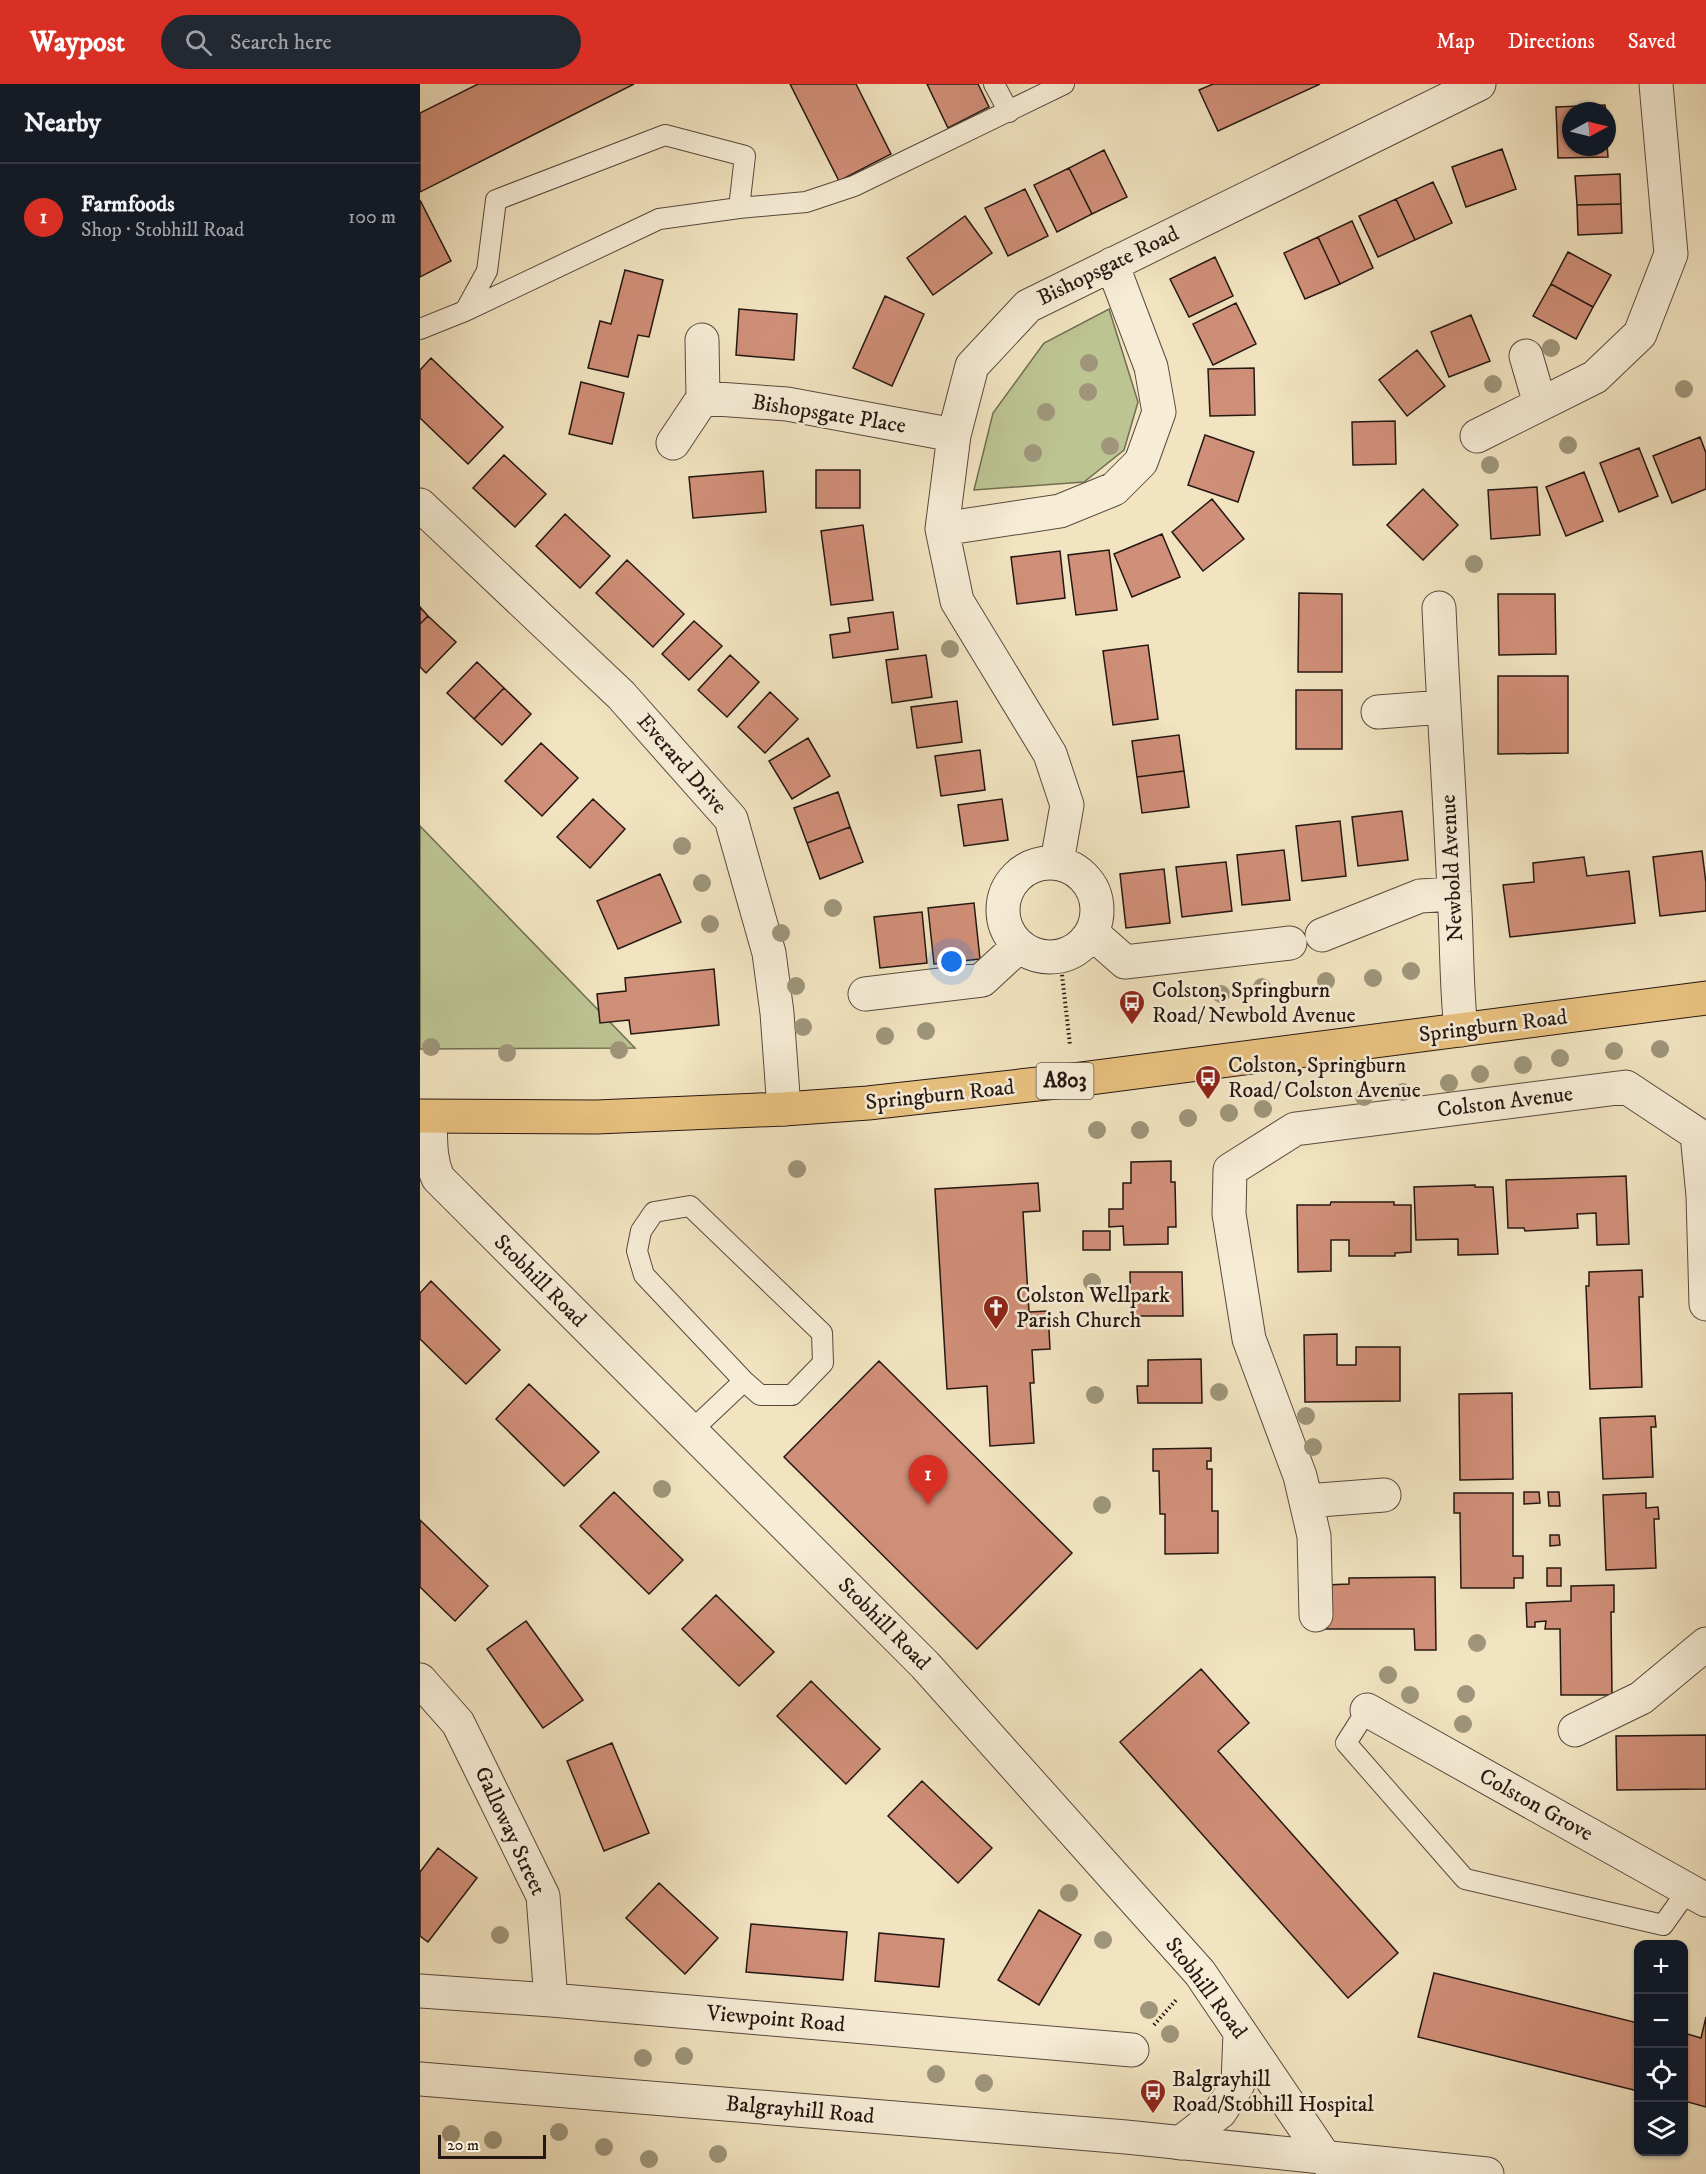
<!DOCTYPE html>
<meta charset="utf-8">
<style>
:root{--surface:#171b24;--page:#242831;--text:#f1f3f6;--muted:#9ea1a6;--line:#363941;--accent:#d93025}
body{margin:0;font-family:"IM FELL DW Pica",serif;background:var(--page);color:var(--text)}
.controls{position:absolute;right:18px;bottom:18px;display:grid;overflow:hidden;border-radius:12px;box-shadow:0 2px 4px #0004}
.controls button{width:54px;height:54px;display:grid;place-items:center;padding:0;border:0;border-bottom:2px solid var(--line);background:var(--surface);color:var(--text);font:30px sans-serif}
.compass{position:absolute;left:1142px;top:18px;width:54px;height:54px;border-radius:50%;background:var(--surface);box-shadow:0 2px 4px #0004;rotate:83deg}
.scale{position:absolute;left:18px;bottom:15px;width:108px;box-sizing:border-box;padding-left:6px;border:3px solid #251712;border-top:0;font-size:16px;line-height:21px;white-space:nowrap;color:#251712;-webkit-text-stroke:4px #f7edd7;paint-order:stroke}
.you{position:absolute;left:532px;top:878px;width:21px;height:21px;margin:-15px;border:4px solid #fff;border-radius:50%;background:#1a73e8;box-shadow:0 0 0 9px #1a73e833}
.badge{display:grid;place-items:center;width:39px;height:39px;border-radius:50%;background:var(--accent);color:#fff;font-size:20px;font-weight:700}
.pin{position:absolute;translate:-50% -50px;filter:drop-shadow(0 2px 3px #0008)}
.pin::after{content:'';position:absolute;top:32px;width:21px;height:18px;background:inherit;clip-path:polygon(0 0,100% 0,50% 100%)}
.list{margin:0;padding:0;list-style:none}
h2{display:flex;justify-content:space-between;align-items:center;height:78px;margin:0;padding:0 24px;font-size:26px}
h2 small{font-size:20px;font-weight:400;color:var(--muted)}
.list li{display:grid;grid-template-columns:39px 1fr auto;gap:18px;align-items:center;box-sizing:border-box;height:108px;padding:0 24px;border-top:2px solid var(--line)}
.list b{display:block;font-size:22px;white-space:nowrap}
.list p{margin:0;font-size:20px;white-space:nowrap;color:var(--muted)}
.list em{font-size:20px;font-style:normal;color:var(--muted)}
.icon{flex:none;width:33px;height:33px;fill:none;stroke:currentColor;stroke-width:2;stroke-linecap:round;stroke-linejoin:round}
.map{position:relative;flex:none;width:1286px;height:2090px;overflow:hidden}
header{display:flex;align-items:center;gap:36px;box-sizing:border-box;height:84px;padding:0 30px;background:var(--accent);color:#fff}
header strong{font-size:28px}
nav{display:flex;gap:33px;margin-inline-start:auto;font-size:21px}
.search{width:420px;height:54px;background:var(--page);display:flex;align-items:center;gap:15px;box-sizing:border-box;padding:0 21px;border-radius:33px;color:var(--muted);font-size:22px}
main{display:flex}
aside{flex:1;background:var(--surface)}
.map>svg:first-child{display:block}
.green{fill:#bcc492;stroke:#706e52;stroke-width:1.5}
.building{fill:#d08f78;stroke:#251712;stroke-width:1.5}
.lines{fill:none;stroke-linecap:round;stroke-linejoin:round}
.service-casing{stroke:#584a3e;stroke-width:22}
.minor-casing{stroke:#584a3e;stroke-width:35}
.tertiary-casing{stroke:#584a3e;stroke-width:35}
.primary-casing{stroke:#251712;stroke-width:35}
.path{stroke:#251712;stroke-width:4;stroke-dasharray:1.5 3;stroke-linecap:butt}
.service{stroke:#f7edd7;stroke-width:20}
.minor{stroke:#f7edd7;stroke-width:33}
.tertiary{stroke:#f7edd7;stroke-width:33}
.primary{stroke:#e9c280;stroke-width:33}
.tree{fill:#9e957a}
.labels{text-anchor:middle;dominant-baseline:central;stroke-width:5;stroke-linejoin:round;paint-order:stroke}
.shield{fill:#f7edd7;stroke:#64574d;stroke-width:1.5}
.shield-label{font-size:21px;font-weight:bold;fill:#251712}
.street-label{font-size:22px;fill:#251712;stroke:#f7edd7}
.poi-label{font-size:22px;fill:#251712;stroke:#f7edd7;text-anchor:start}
</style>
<header>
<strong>Waypost</strong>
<div class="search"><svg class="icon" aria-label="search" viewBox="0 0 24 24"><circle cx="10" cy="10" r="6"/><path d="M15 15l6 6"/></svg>Search here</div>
<nav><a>Map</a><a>Directions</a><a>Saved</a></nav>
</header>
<main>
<aside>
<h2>Nearby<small></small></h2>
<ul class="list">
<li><span class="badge">1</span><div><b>Farmfoods</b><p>Shop · Stobhill Road</p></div><em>100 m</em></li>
</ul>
</aside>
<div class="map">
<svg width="1286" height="2090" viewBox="0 0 1286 2090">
<rect width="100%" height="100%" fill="#f2e4c1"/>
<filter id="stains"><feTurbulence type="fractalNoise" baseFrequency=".00333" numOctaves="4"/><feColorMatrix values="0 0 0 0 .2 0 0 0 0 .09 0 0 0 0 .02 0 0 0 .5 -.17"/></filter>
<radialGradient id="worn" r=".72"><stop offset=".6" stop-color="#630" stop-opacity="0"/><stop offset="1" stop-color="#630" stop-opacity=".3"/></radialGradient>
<!-- green -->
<path class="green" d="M689,225L718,318L704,366L664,398L554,406L573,329L624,259Z
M0,742L215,964L0,965Z"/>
<!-- building -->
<path class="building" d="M58,0H214L0,108V29Z
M370,0H436L471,70L419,97Z
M507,0H558L569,23L528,44Z
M793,0H900L798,47L779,6Z
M1185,21L1186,27H1151V63H1187V60L1188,73L1138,74L1136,23Z
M1082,65L1096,105L1046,123L1032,83Z
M684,66L707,113L672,130L649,84Z
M649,84L672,130L637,148L614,101Z
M1200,90L1201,120L1157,121L1155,92Z
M1013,98L1032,139L995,156L976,115Z
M605,105L628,152L588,172L565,124Z
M976,115L995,156L958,173L939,132Z
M0,116L31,177L0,193Z
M1201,120L1202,149L1158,151L1157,121Z
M545,132L572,169L513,211L487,174Z
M932,137L953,184L920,200L898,153Z
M898,153L920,200L885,215L864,169Z
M1148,168L1191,191L1173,223L1131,200Z
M795,173L813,212L769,233L750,195Z
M205,186L243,196L229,253L218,251L208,293L168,284L180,237L191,240Z
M1131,200L1173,223L1156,255L1113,232Z
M465,212L504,230L472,302L433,284Z
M816,219L836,260L793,281L773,240Z
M319,225L377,230L374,276L316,271Z
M1051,231L1070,277L1029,293L1011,248Z
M997,266L1025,302L987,332L959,296Z
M11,274L83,343L48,380L0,334V286Z
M834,284L835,331L790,332L788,285Z
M161,298L204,309L192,360L149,350Z
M975,337L976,380L933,381L932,338Z
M785,351L834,368L818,418L768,401Z
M1280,353L1286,369V405L1252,419L1233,372Z
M1219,364L1238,412L1199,428L1180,379Z
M84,371L126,410L95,443L53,404Z
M396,386H440V424H396Z
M343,387L346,428L273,434L269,393Z
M1164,388L1183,437L1146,452L1126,403Z
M1117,403L1120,451L1071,455L1068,406Z
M1003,405L1038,441L1003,476L967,441Z
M792,415L824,455L783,487L752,448Z
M145,430L190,472L160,504L116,462Z
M443,441L453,516L411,521L401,447Z
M742,450L760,493L712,513L694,470Z
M689,466L697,526L656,531L648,471Z
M640,467L645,514L597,520L591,473Z
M207,476L264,530L233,563L176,509Z
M879,509L922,510V588H878Z
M1078,510H1135L1136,570L1079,571Z
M0,523L8,532L0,540Z
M473,528L478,565L413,574L410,551L430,548L428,534Z
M8,532L36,558L6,589L0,583V540Z
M274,537L302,562L269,596L242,570Z
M728,561L738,635L693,641L683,567Z
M310,571L339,598L307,633L278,606Z
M506,571L512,613L472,619L466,576Z
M57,578L84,604L54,635L27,609Z
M1078,592H1148V669L1078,670Z
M84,604L111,630L82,661L54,635Z
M876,606H922V665H876Z
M350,608L378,635L345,669L318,643Z
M537,617L542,658L497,664L491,623Z
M759,651L764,687L717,693L712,657Z
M388,654L410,692L372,715L349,677Z
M121,659L158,694L122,732L85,697Z
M560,666L565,706L521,712L515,672Z
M764,687L769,723L722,729L717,693Z
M418,708L430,743L387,759L374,724Z
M173,715L205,745L170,784L137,753Z
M582,715L588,756L544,762L538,721Z
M982,727L988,776L938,782L932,733Z
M920,737L926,792L882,797L876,742Z
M430,743L443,778L400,795L387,759Z
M864,766L870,816L822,821L817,771Z
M1282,767L1286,799V827L1240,832L1233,773Z
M1164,773L1167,792L1209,787L1215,839L1090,853L1083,801L1114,798L1113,779Z
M806,778L812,827L762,833L756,783Z
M744,785L750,839L706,844L700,790Z
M240,790L261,838L198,865L177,817Z
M554,819L560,875L514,880L508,824Z
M502,828L507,879L460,884L454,833Z
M294,885L299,941L211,950L209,936L180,939L177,910L206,907L205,894Z
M751,1077V1098H755L756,1143H748V1160L704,1161L703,1142L689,1143V1125H703V1099H711V1078Z
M1206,1092L1209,1160L1177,1161L1176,1129L1157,1130L1158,1144L1105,1147L1104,1144H1088L1086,1096Z
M618,1099L620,1127L603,1128L609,1228L628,1227L630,1265L612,1266L614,1299H610L614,1359L570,1362L567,1302L527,1305L515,1105Z
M1055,1101V1103H1073L1078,1170L1038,1171V1155L996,1156L994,1103Z
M911,1118H974V1121H991V1168L975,1169V1172H929V1156H911V1187L878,1188L877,1121H910Z
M663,1147H690V1166H663Z
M1222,1186L1223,1213H1219L1222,1303L1170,1305L1166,1202H1169V1188Z
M710,1188H762L763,1232H711Z
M11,1197L80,1266L46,1300L0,1255V1209Z
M917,1250V1281H936V1263H980V1317L885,1318L884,1251Z
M781,1275L782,1319H718L717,1302H728V1276Z
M459,1277L652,1469L557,1565L364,1373Z
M109,1300L179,1368L144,1402L76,1335Z
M1092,1309L1093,1395L1040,1396L1039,1310Z
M1235,1332L1236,1343H1231L1233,1393L1183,1395L1180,1334Z
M791,1364V1377H787V1385H792V1427H798V1469L745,1470V1430H740L739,1387H733V1365Z
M194,1408L263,1476L229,1510L160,1442Z
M1104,1408H1119L1120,1419L1104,1420Z
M1128,1408H1139L1140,1422H1129Z
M1034,1409H1093V1472H1103V1494H1094V1504H1041L1040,1429H1034Z
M1226,1409V1424L1238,1423L1239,1435H1234L1236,1484L1186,1486L1183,1411Z
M0,1436L68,1502L35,1537L0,1503Z
M1130,1451H1139L1140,1461L1130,1462Z
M1127,1484H1141V1502H1127Z
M1015,1493L1016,1566H995L994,1545H906V1501L929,1500V1494Z
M1194,1501V1528H1191L1192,1611H1141L1140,1545H1125L1126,1537L1115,1538V1543H1107L1106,1519L1151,1517V1502Z
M296,1511L354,1568L319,1602L262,1545Z
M106,1537L163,1616L123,1644L67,1565Z
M781,1585L829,1639L798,1667L978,1869L928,1914L700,1658Z
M391,1597L460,1665L426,1700L357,1632Z
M1286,1651V1705L1197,1706L1196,1652Z
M192,1659L229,1749L184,1767L147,1677Z
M502,1697L572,1764L538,1799L468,1732Z
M18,1764L57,1794L8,1858L0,1852V1788Z
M239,1799L298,1854L265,1890L206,1834Z
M619,1826L661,1851L619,1921L578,1896Z
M331,1840L427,1848L423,1896L326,1888Z
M459,1849L524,1855L519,1903L455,1897Z
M1014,1889L1218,1939V2007L998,1953Z
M1286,1933V2023L1264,2017V1949L1281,1954Z"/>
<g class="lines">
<defs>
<path id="service" d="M574,0L589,28
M319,124L386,118L434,102L644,0
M0,245L45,227L239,135L319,124L325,72L245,51L76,116L67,187L45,227
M270,1122L402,1249L403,1279L372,1311H340L324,1297L224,1191L217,1167L221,1147L234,1128Z
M270,1348L324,1297
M947,1626L926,1659L1045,1795L1243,1841L1268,1806"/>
<path id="minor" d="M1106,272L1120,320
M283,314L367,320L534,351
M1057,352L1175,293L1220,250L1251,170L1236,0
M253,359L283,314L282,256
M0,421L201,611L311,735L349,869L357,929L364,1025
M522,445L640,427L694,405L721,378L739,328L731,283L692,180
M1019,524C1023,619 1030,713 1034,808C1037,854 1036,900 1041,946
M958,628L1023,623
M637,778L647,721L630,670L537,517L522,445L534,351L552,282L608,222L1059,0
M583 826a47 47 0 1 1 94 0a47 47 0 1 1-94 0Z
M672,849L705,878L870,859
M902,851L1000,812L1034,810
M445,910L562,896L599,862
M10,1033C11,1054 9,1074 18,1094L505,1581L780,1889L916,2090
M886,1417L964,1411
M896,1531L894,1452L880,1392L829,1255L809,1130L810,1086L875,1045L1206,1003L1277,1050L1283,1112L1286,1220
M0,1596L38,1639L123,1812L131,1916
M947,1626L1286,1816
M1155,1646L1221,1614L1286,1560
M0,1907L131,1916L712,1966
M760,2059L800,2028L818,2000L820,1948"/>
<path id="tertiary" d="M0,1995L706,2053L1067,2090"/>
<path id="primary" d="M0,1032L177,1033L364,1025L448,1019L654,996L1286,914"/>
</defs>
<!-- service casing -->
<use href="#service" class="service-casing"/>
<!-- minor casing -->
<use href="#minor" class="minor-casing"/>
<!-- tertiary casing -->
<use href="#tertiary" class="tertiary-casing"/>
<!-- primary casing -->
<use href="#primary" class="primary-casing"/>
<!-- path -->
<path class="path" d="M640,873L650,961
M734,1941L757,1915"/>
<!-- service -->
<use href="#service" class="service"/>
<!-- minor -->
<use href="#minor" class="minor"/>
<!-- tertiary -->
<use href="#tertiary" class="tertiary"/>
<!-- primary -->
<use href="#primary" class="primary"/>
</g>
<!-- trees -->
<g class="tree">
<circle cx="1131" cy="264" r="9"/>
<circle cx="669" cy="279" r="9"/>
<circle cx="1073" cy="300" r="9"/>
<circle cx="1264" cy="305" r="9"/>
<circle cx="668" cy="308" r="9"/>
<circle cx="626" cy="328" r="9"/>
<circle cx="1148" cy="361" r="9"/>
<circle cx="690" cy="362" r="9"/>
<circle cx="613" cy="369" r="9"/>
<circle cx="1070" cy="381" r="9"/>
<circle cx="1054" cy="480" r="9"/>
<circle cx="530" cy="565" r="9"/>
<circle cx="262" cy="762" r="9"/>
<circle cx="282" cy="799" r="9"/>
<circle cx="413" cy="824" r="9"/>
<circle cx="290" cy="840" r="9"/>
<circle cx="361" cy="849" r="9"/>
<circle cx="991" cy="887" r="9"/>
<circle cx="953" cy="894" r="9"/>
<circle cx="906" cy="897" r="9"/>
<circle cx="376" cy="902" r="9"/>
<circle cx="842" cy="903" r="9"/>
<circle cx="801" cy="910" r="9"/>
<circle cx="383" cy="943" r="9"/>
<circle cx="506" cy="947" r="9"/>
<circle cx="465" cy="952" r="9"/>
<circle cx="11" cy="963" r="9"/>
<circle cx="1240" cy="965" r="9"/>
<circle cx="199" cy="966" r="9"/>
<circle cx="1194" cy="967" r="9"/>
<circle cx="87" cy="969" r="9"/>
<circle cx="1140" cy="974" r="9"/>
<circle cx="1103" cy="981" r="9"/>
<circle cx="1060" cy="990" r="9"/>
<circle cx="1029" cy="999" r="9"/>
<circle cx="983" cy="1008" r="9"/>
<circle cx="944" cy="1013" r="9"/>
<circle cx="843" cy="1025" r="9"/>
<circle cx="809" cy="1029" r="9"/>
<circle cx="768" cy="1034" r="9"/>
<circle cx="677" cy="1046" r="9"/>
<circle cx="720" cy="1046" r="9"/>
<circle cx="377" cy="1085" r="9"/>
<circle cx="672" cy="1198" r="9"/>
<circle cx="799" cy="1308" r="9"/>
<circle cx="675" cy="1311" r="9"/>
<circle cx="886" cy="1332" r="9"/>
<circle cx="893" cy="1363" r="9"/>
<circle cx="242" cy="1405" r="9"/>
<circle cx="682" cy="1421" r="9"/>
<circle cx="1057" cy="1559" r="9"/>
<circle cx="968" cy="1591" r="9"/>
<circle cx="1046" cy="1610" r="9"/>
<circle cx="990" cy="1611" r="9"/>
<circle cx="1043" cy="1640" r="9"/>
<circle cx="649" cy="1809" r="9"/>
<circle cx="80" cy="1851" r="9"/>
<circle cx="683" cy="1856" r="9"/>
<circle cx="729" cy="1926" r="9"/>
<circle cx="750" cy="1950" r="9"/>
<circle cx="264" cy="1972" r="9"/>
<circle cx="223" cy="1974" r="9"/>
<circle cx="516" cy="1990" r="9"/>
<circle cx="564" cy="1999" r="9"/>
<circle cx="139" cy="2048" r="9"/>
<circle cx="31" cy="2050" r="9"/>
<circle cx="73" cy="2056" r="9"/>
<circle cx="184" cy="2063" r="9"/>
<circle cx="298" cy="2070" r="9"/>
<circle cx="229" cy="2075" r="9"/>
</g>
<!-- icons -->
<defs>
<symbol id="bus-pin" viewBox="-11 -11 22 30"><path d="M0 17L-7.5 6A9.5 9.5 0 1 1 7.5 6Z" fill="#8f2418" stroke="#f7edd7"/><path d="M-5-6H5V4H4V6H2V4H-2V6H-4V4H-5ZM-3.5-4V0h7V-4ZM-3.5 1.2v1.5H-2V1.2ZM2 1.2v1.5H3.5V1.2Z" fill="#fff"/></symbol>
<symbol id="church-pin" viewBox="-11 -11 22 30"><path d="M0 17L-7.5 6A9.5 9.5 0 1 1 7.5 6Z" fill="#8f2418" stroke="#f7edd7"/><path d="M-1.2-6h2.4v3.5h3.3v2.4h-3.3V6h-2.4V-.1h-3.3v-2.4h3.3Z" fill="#fff"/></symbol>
</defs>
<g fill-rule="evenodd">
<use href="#bus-pin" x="697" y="904" width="30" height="40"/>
<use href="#bus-pin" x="773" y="979" width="30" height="40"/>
<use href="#church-pin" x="561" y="1209" width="30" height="40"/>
<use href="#bus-pin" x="718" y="1993" width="30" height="40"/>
</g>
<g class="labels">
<!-- shield labels -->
<rect class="shield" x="616.5" y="979" width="57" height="36" rx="4.5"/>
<g class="shield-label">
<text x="645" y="997">A803</text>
</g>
<!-- street labels -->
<g class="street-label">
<text transform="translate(688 182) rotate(-26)">Bishopsgate Road</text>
<text transform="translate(409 330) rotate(9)">Bishopsgate Place</text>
<text transform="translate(262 680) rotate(49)">Everard Drive</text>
<text transform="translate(1032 784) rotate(-93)">Newbold Avenue</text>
<text transform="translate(1073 942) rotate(-7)">Springburn Road</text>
<text transform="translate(520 1011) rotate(-6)">Springburn Road</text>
<text transform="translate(1085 1018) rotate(-7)">Colston Avenue</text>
<text transform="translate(120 1197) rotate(45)">Stobhill Road</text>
<text transform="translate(464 1540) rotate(45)">Stobhill Road</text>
<text transform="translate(1116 1721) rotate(29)">Colston Grove</text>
<text transform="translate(90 1747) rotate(65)">Galloway Street</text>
<text transform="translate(786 1904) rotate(53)">Stobhill Road</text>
<text transform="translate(356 1935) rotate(5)">Viewpoint Road</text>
<text transform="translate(380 2026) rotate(5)">Balgrayhill Road</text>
</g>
<!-- poi labels -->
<g class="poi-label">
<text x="732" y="906">Colston, Springburn<tspan x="732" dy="25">Road/ Newbold Avenue</tspan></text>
<text x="808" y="981">Colston, Springburn<tspan x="808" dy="25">Road/ Colston Avenue</tspan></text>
<text x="596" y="1211">Colston Wellpark<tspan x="596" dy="25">Parish Church</tspan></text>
<text x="752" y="1995">Balgrayhill<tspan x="752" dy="25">Road/Stobhill Hospital</tspan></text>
</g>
</g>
<rect width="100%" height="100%" filter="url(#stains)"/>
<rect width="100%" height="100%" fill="url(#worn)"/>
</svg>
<div class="controls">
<button>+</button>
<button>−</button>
<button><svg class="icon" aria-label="locate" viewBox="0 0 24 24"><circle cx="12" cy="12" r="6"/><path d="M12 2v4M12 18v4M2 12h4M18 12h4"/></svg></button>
<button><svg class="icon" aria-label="layers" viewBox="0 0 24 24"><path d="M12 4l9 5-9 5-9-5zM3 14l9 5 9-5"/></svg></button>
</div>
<svg class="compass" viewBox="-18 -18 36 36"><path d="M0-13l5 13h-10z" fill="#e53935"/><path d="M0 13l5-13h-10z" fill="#9ea1a6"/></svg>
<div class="scale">20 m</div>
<div class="you"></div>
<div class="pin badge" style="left:508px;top:1421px">1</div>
</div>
</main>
